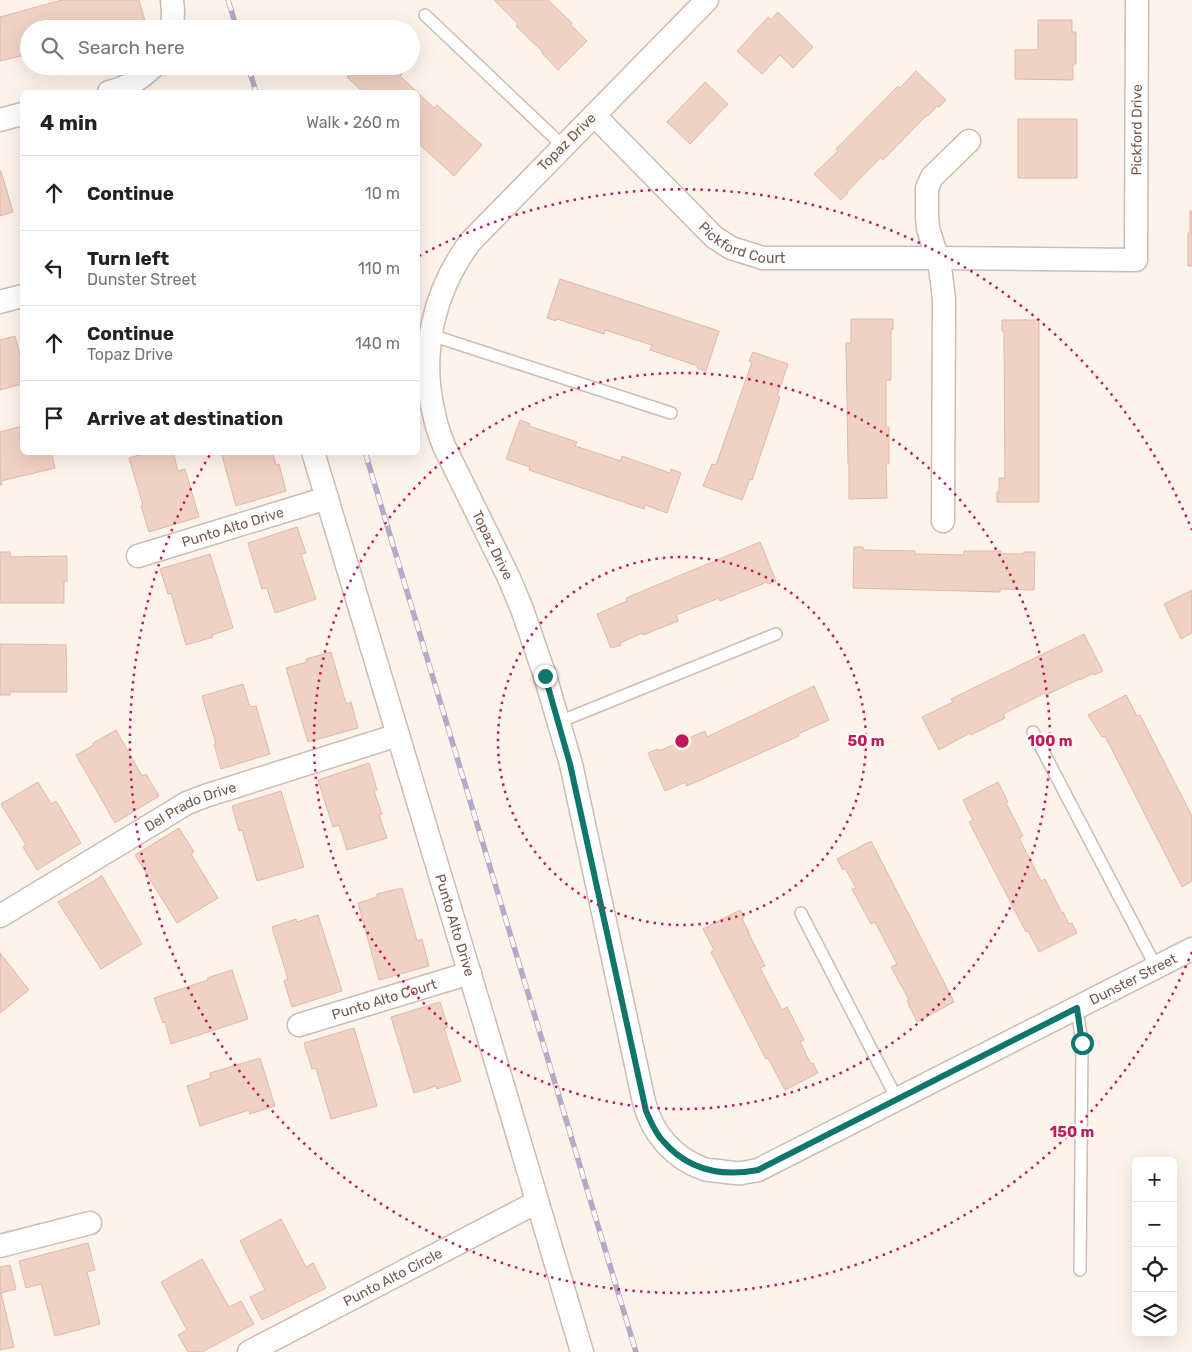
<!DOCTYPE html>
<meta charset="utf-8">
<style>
:root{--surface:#fff;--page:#f2f2f2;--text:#222;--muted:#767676;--line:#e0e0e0}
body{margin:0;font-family:Rubik,sans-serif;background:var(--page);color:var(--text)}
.controls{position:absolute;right:15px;bottom:15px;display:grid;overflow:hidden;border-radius:8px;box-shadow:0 5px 20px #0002}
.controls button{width:45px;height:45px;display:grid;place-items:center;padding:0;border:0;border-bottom:1px solid var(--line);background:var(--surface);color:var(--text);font:25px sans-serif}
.stop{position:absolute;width:15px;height:15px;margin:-11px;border:4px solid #0f766e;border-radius:50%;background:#fff}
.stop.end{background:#0f766e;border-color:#fff;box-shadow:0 1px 5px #0008}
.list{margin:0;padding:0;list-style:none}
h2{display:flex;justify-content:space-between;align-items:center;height:65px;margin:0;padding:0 20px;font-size:21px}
h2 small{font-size:16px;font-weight:400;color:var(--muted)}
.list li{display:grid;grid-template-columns:32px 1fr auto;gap:15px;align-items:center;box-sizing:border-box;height:75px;padding:0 20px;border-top:1px solid var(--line)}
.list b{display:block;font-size:19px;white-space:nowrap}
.list p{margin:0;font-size:16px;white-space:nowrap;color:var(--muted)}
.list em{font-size:16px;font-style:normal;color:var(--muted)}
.icon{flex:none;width:28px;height:28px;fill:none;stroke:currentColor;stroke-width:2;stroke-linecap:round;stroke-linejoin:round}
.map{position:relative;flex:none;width:1192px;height:1352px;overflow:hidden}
.search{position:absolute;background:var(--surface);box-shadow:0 5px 20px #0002;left:20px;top:20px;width:400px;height:55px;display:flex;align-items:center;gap:12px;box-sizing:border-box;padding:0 18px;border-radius:28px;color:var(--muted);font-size:19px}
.panel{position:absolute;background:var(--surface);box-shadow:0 5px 20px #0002;left:20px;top:90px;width:400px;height:365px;border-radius:8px}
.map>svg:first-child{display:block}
.building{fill:#f0d2c4;stroke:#e2b7a5}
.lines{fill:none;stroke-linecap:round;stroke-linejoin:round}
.lane-casing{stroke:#cebbb1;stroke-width:14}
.street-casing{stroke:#cebbb1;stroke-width:25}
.lane{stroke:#fff;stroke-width:11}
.street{stroke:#fff;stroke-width:22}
.rail-casing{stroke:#b6a9c7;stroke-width:5.5}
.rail{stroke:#fef8f2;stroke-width:4;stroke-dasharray:11;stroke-linecap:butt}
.route{stroke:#0f766e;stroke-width:6}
.ring{fill:none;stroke:#c2185b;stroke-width:2.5;stroke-dasharray:2.5 5}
.labels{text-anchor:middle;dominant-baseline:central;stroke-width:5;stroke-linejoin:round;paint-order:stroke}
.street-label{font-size:14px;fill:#77594f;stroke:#fef8f2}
.centre{fill:#c2185b;stroke:#fef8f2;stroke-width:2.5}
.ring-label{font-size:15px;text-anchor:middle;font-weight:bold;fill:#c2185b;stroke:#fef8f2;stroke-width:5;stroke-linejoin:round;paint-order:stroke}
</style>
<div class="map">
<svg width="1192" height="1352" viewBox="0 0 1192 1352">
<rect width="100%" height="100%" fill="#fcf4eb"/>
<!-- building -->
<path class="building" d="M62,0H139L145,21L118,29H29V54L0,61V17Z
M494,0H548L572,23L571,25L587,41L558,70L542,53L543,52L516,26L518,24Z
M778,12L813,47L793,68L780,55L762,74L737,51L768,17L771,20Z
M1038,20H1072V32H1076V64H1073V80L1015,79V50H1038Z
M340,66H396L403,73L400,76L434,108L437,105L482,145L454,176L418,143V92H363L347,77L349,75Z
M916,71L946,100L939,107L937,106L928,116L927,115L883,160L881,157L847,192L848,193L841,200L814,174L838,151L836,149L898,86L900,88Z
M705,82L728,104L690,144L667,122Z
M1018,119H1077V178H1018Z
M0,171H1L13,212L0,216Z
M1190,211H1192V266H1188V233H1190Z
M560,279L719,331L706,371L697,368L698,366L650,350L652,345L605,330L604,334L557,319L556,321L547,318Z
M851,319H893V329H891V380H886V427H889V464H886L887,498L849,499V464H848L846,343H851Z
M1002,320H1039V502H997V492H999V478H1005L1004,331H1002Z
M15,336L22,361V384L0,390V340Z
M753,352L788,364L777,396L780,397L752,480L750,479L742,500L703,486L712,464L716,465L752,362L749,361Z
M520,420L530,424L529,426L577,442L575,446L621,461L622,456L670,473L671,469L681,473L667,513L645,505L644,509L529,470L530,467L506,459Z
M22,426V452H51L55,468L1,481L2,485H0V432Z
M149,452H173L178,471L185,469L199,517L149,532L141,506L143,505L129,458Z
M221,452H272L276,465L279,464L286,491L236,506Z
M297,527L306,553L301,554L316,599L275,613L267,588L262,589L248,543Z
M760,542L776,581L768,584L767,582L720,601L719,598L676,615L678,621L643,635L642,633L620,643L621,645L611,648L597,614L627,601L626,598Z
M854,547H863V550L915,551V554L964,555V551H1001V554H1024V552H1035L1034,590L1000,589V592L853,588Z
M0,552H10V557L67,556V581H64V603H0Z
M210,554L233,628L212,635L213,637L186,645L171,593L168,594L160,569Z
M1192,590V633L1181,639L1164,604Z
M1084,634L1103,671L1094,675L1093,673L1080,680V679L1046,695L1045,693L1003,714L1005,718L971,735L970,733L939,750L922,717L953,702L951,699Z
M0,644L66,645L67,692H10V695H0Z
M331,652L346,704L351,702L358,728L308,742L286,668L307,662L306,659Z
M243,684L250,707L256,706L270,754L221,769L214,744H216L202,696Z
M814,686L829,720L798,734L799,736L687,786L686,782L665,791L648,753L658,749L659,751L705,731L707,737Z
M1126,695L1137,716L1140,715L1192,816V881L1182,887L1105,736L1102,737L1088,715Z
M116,730L142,776L146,774L159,796L115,823L76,755L94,745L93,743Z
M369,763L377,790L374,791L382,814L379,815L387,838L347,850L339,825L333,827L318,780Z
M38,782L51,804L56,801L81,843L37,870L23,847L26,845L1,804Z
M998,782L1008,802L1006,803L1023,836L1019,838L1041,881L1045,879L1062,913L1063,912L1069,924L1072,923L1077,933L1039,952L1028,931L1026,932L969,822L973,820L963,800Z
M281,791L304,867L257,881L242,830L239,831L232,806Z
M179,828L194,852L191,854L218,898L177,923L135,855Z
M871,841L954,1002L917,1022L907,1001L909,1000L891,967L897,964L875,922L871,924L852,889L856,888L845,868L843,870L837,859Z
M102,876L142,944L101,969L58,902Z
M402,888L417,941L422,939L429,966L379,980L358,903L377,897V894Z
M740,910L744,917L742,919L749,932H748L765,966L760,968L782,1010L787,1007L804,1040L800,1042L811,1064L813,1063L818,1073L785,1090L768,1058L766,1059L711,952L714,950L703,929Z
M318,915L342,991L292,1007L284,981L288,979L272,927L296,919L297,922Z
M0,953L29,990L0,1013Z
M232,970L248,1019L171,1044L165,1022L163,1023L154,998L208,980L207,978Z
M440,1002L448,1027L444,1028L461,1081L437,1089L436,1086L414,1093L391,1017Z
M354,1028L377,1106L331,1119L316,1068L312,1069L304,1043Z
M260,1058L275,1106L250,1114L249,1110L200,1126L187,1086L211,1078L210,1073Z
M281,1219L306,1267L313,1263L326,1288L262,1320L250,1297L265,1290L240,1241Z
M88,1243L95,1270L87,1272L100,1324L55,1336L41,1284L26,1288L19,1261Z
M202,1259L229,1307L241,1301L254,1324L202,1352H188L178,1335L187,1330L161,1282Z
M10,1265L16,1289L1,1293L14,1347L0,1350V1267Z"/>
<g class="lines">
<defs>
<path id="lane" d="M425,15L563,146
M431,335L671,413
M559,722L776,634
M1033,732L1156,967
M801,913L897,1099
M1077,1008L1082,1043L1080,1270"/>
<g id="street">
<path id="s1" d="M707,0L471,241C434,290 419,353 434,414C436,425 440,436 444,446L509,578L522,609L545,676L571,764L644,1102C652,1133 673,1158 704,1169C709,1171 714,1170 719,1171C727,1172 734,1174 742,1173C747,1172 753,1171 758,1170L1192,949"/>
<path d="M172,29L173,11L172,0"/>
<path d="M109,92C127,88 140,79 154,66"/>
<path id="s2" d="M594,115L714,237L731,248L763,258H937L1136,260L1137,0"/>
<path d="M0,120L22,114"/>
<path d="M0,302L22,296"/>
<path id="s3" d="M313,452L480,1008L582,1352"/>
<path d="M943,521L944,299L940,267L928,228L927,216V188L932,177L969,141"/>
<path id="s4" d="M138,556L327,498"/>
<path id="s5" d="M0,916L187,803L205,796L398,735"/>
<path id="s6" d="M299,1025L470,973"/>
<path d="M0,1246L90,1223"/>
<path id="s7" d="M249,1352L537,1202"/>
</g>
</defs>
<!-- lane casing -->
<use href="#lane" class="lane-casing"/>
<!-- street casing -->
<use href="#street" class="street-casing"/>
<!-- lane -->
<use href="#lane" class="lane"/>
<!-- street -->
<use href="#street" class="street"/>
<defs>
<path id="rail" d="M228,0L237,29
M248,66L256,92
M365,452L636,1352"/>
</defs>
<!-- rail casing -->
<use href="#rail" class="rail-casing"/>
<!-- rail -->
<use href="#rail" class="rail"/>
</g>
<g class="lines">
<!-- route -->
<path class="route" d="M545,676L570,764L646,1111C651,1122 655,1133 663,1141C688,1170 722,1177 758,1170L1077,1008L1082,1043"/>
</g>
<!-- distance rings -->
<g class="ring">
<circle cx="682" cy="741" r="184"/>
<circle cx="682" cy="741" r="368"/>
<path d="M1192 952A552 552 0 1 1 211 453M419 256A552 552 0 0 1 1192 530"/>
</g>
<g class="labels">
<!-- street labels -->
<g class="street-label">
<text stroke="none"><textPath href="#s2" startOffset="728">Pickford Drive</textPath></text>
<text transform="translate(567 142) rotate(-45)">Topaz Drive</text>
<text stroke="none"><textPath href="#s2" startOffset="200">Pickford Court</textPath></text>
<text stroke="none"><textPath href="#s4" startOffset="99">Punto Alto Drive</textPath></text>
<text stroke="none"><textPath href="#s1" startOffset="664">Topaz Drive</textPath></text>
<text stroke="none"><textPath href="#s5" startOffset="220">Del Prado Drive</textPath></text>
<text stroke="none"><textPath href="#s3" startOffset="494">Punto Alto Drive</textPath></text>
<text stroke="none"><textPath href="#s1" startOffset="1812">Dunster Street</textPath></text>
<text stroke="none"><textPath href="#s6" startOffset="89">Punto Alto Court</textPath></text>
<text stroke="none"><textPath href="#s7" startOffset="162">Punto Alto Circle</textPath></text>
</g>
</g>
<circle cx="682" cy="741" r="8" class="centre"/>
<g class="ring-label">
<text x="866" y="746">50 m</text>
<text x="1050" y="746">100 m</text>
<text x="1072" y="1137">150 m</text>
</g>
</svg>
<div class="controls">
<button>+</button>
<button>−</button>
<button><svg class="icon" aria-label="locate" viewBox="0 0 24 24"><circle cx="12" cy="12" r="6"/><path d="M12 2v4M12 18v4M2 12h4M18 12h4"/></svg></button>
<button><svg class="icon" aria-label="layers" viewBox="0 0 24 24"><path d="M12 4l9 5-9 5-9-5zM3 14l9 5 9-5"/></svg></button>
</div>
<div class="stop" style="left:1082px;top:1043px"></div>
<div class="stop end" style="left:545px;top:676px"></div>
<div class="search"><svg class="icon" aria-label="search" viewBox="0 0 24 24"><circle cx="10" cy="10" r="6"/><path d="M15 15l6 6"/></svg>Search here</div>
<section class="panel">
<h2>4 min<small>Walk · 260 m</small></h2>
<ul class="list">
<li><svg class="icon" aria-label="ahead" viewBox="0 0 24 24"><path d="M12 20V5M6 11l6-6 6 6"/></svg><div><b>Continue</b></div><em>10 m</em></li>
<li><svg class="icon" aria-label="left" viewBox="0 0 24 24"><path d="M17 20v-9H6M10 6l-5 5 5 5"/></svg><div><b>Turn left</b><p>Dunster Street</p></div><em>110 m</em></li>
<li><svg class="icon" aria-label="ahead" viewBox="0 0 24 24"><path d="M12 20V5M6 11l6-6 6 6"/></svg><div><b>Continue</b><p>Topaz Drive</p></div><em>140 m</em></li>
<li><svg class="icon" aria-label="arrive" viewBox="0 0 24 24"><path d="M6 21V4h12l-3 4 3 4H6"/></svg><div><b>Arrive at destination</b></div></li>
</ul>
</section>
</div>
